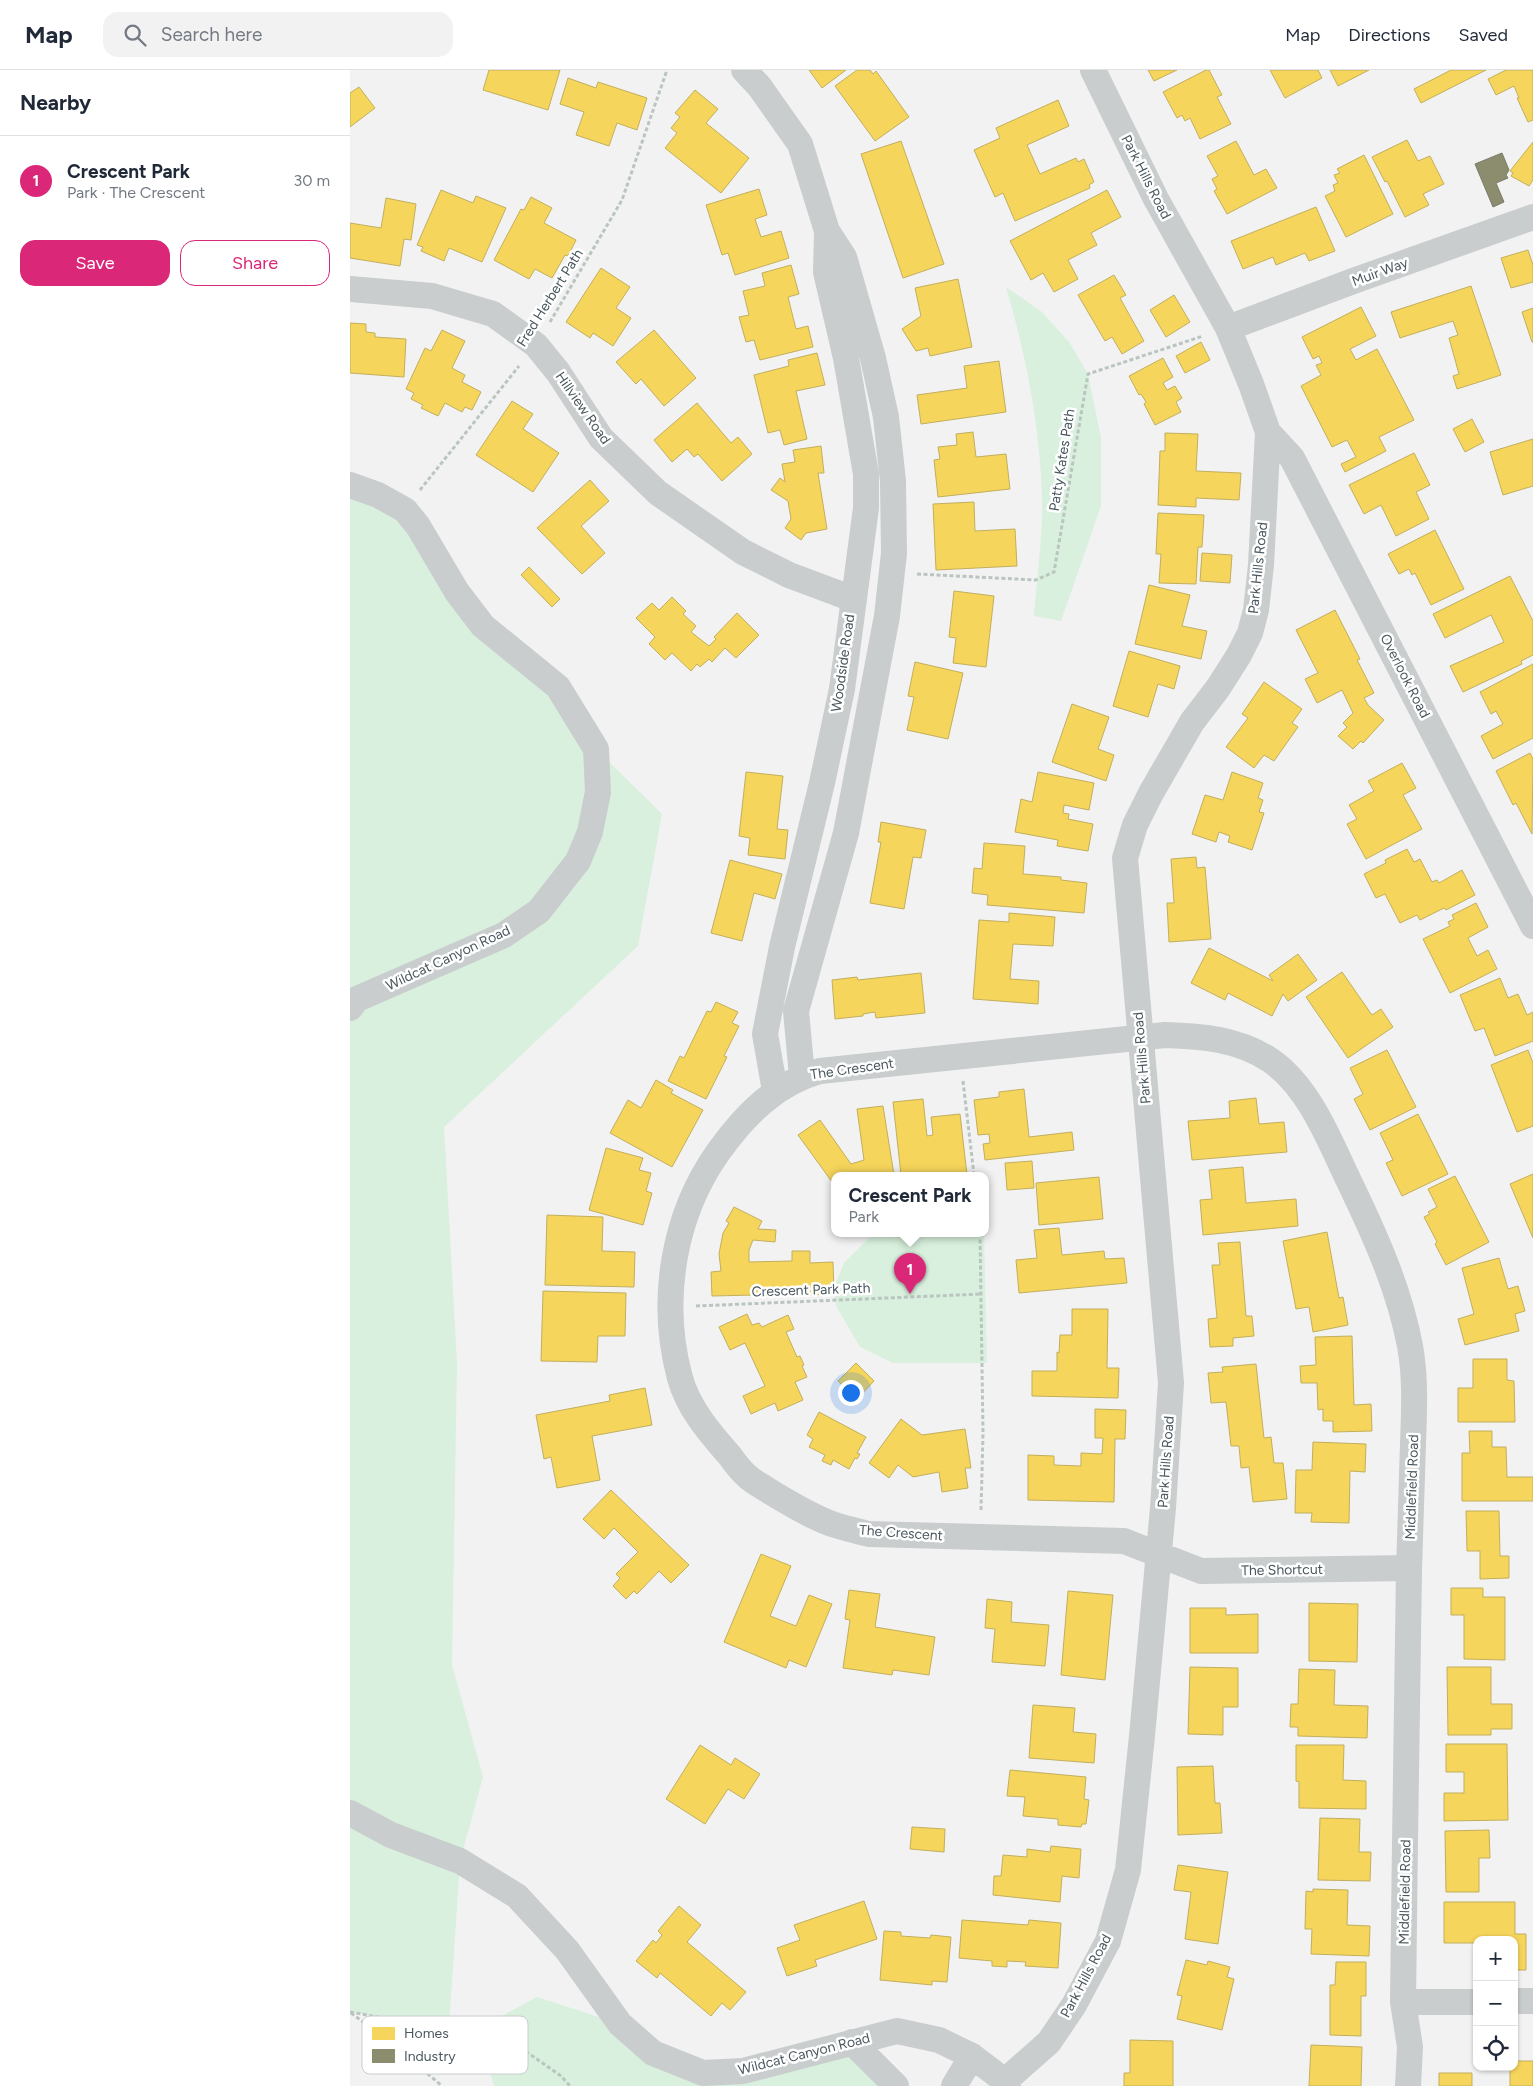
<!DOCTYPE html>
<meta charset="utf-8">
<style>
:root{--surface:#fff;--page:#f2f2f3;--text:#1f2937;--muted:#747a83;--line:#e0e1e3;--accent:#db2777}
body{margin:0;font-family:Figtree,sans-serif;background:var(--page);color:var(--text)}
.controls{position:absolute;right:15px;bottom:15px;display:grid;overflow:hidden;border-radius:10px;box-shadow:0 1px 4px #0004}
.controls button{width:45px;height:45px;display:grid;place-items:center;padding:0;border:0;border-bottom:1px solid var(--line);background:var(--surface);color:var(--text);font:25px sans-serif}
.you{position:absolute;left:500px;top:1322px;width:18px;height:18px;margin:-12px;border:4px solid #fff;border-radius:50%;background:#1a73e8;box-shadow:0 0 0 8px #1a73e833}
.badge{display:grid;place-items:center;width:32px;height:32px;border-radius:50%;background:var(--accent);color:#fff;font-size:16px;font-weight:700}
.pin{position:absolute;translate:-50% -41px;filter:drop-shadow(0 1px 2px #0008)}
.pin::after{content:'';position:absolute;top:26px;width:18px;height:15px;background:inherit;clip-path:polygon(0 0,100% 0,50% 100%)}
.popup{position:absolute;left:481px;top:1102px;width:158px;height:65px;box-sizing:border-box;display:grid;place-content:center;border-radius:10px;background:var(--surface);filter:drop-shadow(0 1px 4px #0005);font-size:16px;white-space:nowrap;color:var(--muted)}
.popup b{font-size:19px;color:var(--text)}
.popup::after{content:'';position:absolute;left:50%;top:100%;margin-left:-10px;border:10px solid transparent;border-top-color:var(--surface)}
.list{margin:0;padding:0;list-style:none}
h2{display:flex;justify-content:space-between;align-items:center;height:65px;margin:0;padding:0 20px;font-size:21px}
h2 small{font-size:16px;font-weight:400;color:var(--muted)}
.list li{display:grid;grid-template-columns:32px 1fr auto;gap:15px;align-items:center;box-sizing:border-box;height:90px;padding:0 20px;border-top:1px solid var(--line)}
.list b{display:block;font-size:19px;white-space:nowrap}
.list p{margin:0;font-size:16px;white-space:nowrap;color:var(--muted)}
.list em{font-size:16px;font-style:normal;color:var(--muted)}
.actions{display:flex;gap:10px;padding:15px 20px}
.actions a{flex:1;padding:11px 0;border:1px solid var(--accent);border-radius:15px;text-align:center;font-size:18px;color:var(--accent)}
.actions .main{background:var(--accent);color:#fff}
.icon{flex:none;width:28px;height:28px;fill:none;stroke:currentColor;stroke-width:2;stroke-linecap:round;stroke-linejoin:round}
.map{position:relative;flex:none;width:1183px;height:2016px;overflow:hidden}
header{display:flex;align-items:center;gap:30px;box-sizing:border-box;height:70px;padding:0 25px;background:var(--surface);border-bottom:1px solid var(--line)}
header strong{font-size:24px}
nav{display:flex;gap:28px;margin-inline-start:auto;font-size:18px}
.search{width:350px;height:45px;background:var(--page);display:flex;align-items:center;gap:12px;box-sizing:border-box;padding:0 18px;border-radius:15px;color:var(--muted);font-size:19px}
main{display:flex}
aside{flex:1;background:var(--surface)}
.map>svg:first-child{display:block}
.green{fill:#d8f0dd}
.homes{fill:#f6d55c;stroke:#c2af5d}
.industry{fill:#8c8c6e;stroke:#787c69}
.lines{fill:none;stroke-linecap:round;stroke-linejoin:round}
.path{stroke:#bac5c0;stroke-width:3;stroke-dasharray:4 2.5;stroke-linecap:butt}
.minor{stroke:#c9cdce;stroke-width:26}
.labels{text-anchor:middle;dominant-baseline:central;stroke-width:5;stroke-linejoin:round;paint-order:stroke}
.street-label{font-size:14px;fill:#49575e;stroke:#fff}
.key{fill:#fff;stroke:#c8cdcf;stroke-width:1}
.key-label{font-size:14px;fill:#49575e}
</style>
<header>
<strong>Map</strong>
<div class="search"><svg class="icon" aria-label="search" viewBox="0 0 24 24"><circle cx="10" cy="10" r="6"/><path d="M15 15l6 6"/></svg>Search here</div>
<nav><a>Map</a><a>Directions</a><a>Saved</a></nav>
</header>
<main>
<aside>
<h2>Nearby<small></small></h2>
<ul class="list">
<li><span class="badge">1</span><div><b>Crescent Park</b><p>Park · The Crescent</p></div><em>30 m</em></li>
</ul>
<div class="actions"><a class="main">Save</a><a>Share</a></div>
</aside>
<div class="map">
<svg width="1183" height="2016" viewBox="0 0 1183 2016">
<rect width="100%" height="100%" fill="#f2f2f2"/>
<!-- green -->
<path class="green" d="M656,217L692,242L719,272L738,304L751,368V436L711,551L684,546C687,508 693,465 692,427C690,356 676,285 656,217Z
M0,415L28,425L107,522L208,617L246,679L312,744L288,876L94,1057L107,1293L102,1595L133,1707L110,1791L99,1956L62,1953L0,1942Z
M524,1163H634L637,1293H543L510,1277L486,1236L484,1218L494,1193Z
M187,1927L270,1954L353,2003L502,1972L548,2016H144L127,1959Z"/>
<!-- homes -->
<path class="homes" d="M139,0H210L198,40L133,20Z
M459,0H496L472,18Z
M507,0H520L523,4L526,1L559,47L525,71L485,16Z
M798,0H827L804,11Z
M856,0H859L872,25L867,27L881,54L850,69L840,48L835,51L832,45L827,48L813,22Z
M920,0H968L972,8L935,28Z
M980,0H1019L988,16Z
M1101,0H1136L1071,33L1064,19Z
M1156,0H1183V50L1178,52L1167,28H1169L1164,16L1146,25L1138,9Z
M218,8L246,18L248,12L297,28L287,60L267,53L259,76L226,65L234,42L210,34Z
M9,17L25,38L0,57V23Z
M345,20L368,39L356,53L399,88L371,123L315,78L327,63L321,58L330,47L325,43Z
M708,30L719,56L677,75L690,104L726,88L728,92L734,89L744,112L739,115L740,118L665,151L653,123L645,127L624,80L650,68L646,58Z
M1057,70L1068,91L1080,86L1094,114L1073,124L1079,135L1055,147L1037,111L1035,112L1022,87Z
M551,71L594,194L553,208L511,84Z
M886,71L904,105L916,99L927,118L877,144L864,121L867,119L862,109L868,106L857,86Z
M1183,72V110L1179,116L1161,106L1163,103L1160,101Z
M1014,85L1043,144L996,167L975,126L985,121L983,115L988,113L984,105L990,103L987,99Z
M409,119L417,145L405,149L411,167L431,161L439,188L385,205L378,183L372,185L356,135Z
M91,120L123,133L126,126L156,138L132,192L99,178L94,191L71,181L73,177L67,175Z
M757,120L771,147L741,163L747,175L718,190L728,209L704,222L693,203L681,210L660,171Z
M181,127L202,138L194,153L226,170L218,186L215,185L202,208L185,199L179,209L144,190L171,139L174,140Z
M36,128L66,134L61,170L54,169L50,196L0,188V153L31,158Z
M966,137L985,181L959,191L955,183L926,195L923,187L893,199L881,171Z
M1178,180L1183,195V212L1161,218L1151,188Z
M441,195L449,224L438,227L446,259L458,256L463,277L410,290L404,270L396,272L389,247L399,245L393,221L415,216L412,203Z
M251,198L280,217L266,238L281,248L263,276L243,263L240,268L216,252Z
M764,205L776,225L770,228L794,271L772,284L762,267L755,271L728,225Z
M608,209L622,277L580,286L578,278L566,281L552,259L571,246L565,218Z
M1121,216L1151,305L1107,319L1103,306L1109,304L1099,268L1108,265L1103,251L1050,268L1041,242Z
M824,225L840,252L816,267L800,240Z
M1011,237L1026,266L1000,279L1006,290L1027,279L1064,350L1029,367L1036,381L995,402L991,394L1006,387L997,370L982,377L951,316L971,305L966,295L972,293L969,286L963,289L952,267Z
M1183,238V272H1182L1172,242Z
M0,253L16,254V262L25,263V267L56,269L54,307L0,303Z
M92,260L115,271L102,298L115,305L112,312L131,322L122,340L115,337L112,342L95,333L88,346L71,338L73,335L61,329L64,323L56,319L75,278L81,281Z
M304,260L346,308L314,336L291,309L286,314L266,292Z
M851,272L860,290L835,303L826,286Z
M467,283L475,315L446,321L457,369L434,375L430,360L418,363L404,305L439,296L438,290Z
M813,288L823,307L813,313L817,320L825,316L832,328L826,332L831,342L805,355L794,334L796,332L791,324L789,325L779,306Z
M649,291L656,342L571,354L567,325L617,318L614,296Z
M162,331L183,344L173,359L209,383L183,422L126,385Z
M347,333L381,373L388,367L402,384L372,411L348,384L344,387L337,379L322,392L304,370Z
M1122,349L1134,372L1115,382L1103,359Z
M623,362L626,387L656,384L660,419L588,427L584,390L590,389L588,377L607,375L606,364Z
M815,363L848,364L846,401L891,403L889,430L846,428V437L808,435L810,381H815Z
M1183,369V416L1153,425L1140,382Z
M471,376L474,403H468L477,459L456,463L451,470L435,458L441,449L438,431L421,420L430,408L435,412L432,394L445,392L443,380Z
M1064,383L1080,415L1066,422L1079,449L1046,466L1031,435L1014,444L999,415Z
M240,410L259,431L231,456L255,483L232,504L187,458Z
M624,432L625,461L665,459L667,496L586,500L583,434Z
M808,443L854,445L852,477H848L846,514L809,513L811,484H806Z
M1085,460L1114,519L1081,535L1065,503L1062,505L1059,499L1049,504L1038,484Z
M852,483L882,485L880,513L850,511Z
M179,497L210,529L202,537L171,505Z
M1160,506L1183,551V585L1171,591L1172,594L1113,622L1100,596L1154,572L1141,545L1095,568L1083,544Z
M799,515L840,525L832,556L857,561L851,589L785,574Z
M604,521L644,526L636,597L603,593L606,568L599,567Z
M322,527L336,541L333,544L346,556L341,562L359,576L366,569L364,567L387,543L409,565L386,588L375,578L362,592L359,589L350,597L347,594L341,601L322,583L315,590L299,574L305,567L286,548L302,533L309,540Z
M985,540L1010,589L1007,590L1024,623L1014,628L1018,635L1034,650L1013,673L1011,671L1003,679L988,666L997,657L993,653L1003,643L992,620L967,633L955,609L968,603L946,560Z
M779,581L830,596L824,619L808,614L798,647L763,636Z
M565,592L613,603L598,669L557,660L564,627L558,626Z
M1183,594V668L1143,689L1131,666L1153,654L1146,641L1141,644L1130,622Z
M914,612L952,639L942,653L948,657L924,691L914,685L904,698L876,677L898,648L892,644Z
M722,634L759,647L748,679L764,685L756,711L702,692Z
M1180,683L1183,689L1182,764L1166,733L1163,735L1146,701Z
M1052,693L1066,718L1053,725L1072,759L1016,789L997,754L1007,749L999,735L1024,721L1018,711Z
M396,702L433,706L427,759L438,760L435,789L398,785L400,768L389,766Z
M688,702L744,713L739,740L714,735L713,743L719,744L718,749L743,754L738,781L707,776L708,770L665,762L671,729L682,732Z
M882,702L913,713L908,728L913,730L909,742L914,743L902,780L878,772L880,766L869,762L866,772L842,764L855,725L873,730Z
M531,752L576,760L571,788L563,787L554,839L520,833L531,772H528Z
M634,773L675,776L673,804L711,807V810L737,813L734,843L637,835L638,825L622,823L624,798L632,799Z
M1057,779L1064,792L1070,789L1082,812L1087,810L1089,813L1112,800L1125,825L1096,840L1094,838L1070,850L1067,845L1050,853L1035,824L1026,828L1014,804L1036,793L1035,790Z
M846,787L847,798L855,797L861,869L819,872L817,833H824L821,789Z
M380,790L432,804L425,829L404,823L392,871L361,863Z
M1126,833L1138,857L1118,868L1127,886L1138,880L1147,899L1100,923L1073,869L1100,856L1098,852L1104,849L1102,845Z
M659,843L705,847L703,876L663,874L660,909L689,911L688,934L623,929L629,850L659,852Z
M859,878L923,911L919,905L948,884L967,910L938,931L933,924L922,946L878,923L875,930L841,913Z
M992,902L1022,945L1031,939L1043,957L998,988L956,927Z
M571,903L575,943L526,948L525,942L513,944V946L485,949L482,910L507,907L508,910Z
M1150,908L1158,928L1168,924L1177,945L1183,942V971L1145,986L1134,958L1125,961L1110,925Z
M366,932L388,942L382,953L389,956L374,986L377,987L356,1029L318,1011L330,986L334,988L357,941L361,942Z
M1037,980L1066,1037L1020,1060L1004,1029L1013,1024L1000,998Z
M1178,980L1183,993V1056L1167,1062L1141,995Z
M306,1010L323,1020L321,1023L353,1040L322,1097L260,1063L278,1030L291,1038Z
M674,1019L679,1067L722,1062L724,1080L635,1090L633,1074L640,1073L639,1064L628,1065L624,1030L649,1027V1022Z
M906,1028L909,1054L934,1052L937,1082L842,1090L838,1051L880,1048L879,1031Z
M573,1029L577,1066L583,1065L581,1047L610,1044L617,1105H551L543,1032Z
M533,1036L544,1105H485V1116L448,1065L470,1050L501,1094L514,1090L507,1039Z
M1068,1044L1098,1104L1052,1126L1036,1093L1043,1090L1030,1063Z
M256,1078L293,1088L289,1100L301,1103L296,1121L302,1123L293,1155L239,1140Z
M682,1091L684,1118L657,1120L655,1093Z
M893,1097L896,1133L946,1129L948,1156L853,1165L850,1130L862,1129L859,1100Z
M1183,1104V1168L1160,1114Z
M1105,1106L1139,1172L1096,1195L1085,1174L1087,1172L1074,1147L1080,1144L1078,1142L1087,1137L1078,1119Z
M749,1107L753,1149L689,1155L686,1113Z
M384,1137L412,1151L408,1159L426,1160L425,1172L403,1170L399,1180V1192L442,1191V1181H460V1193L483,1192L484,1224L456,1225V1219L448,1220V1224L362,1226L361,1202L371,1201L369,1184L373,1163L379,1153L376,1151Z
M197,1145L253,1147L252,1181L285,1182L284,1217L195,1215Z
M709,1158L712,1185L754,1181L755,1189L774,1188L777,1213L669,1223L666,1190L687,1188L684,1160Z
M977,1162L989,1228L993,1227L998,1255L963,1262L959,1237L946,1239L933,1171Z
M890,1172L896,1246H902L904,1266L883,1268V1276L860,1277L858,1249L867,1248L862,1195H870L868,1173Z
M1149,1188L1158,1219L1168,1216L1175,1241L1165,1244L1169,1261L1115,1275L1108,1249L1124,1244L1112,1198Z
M193,1221L276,1223L275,1266H248L247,1292L191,1291Z
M722,1239H758L757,1298H769L768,1328L682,1326V1301H707V1282L709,1283L710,1265H722Z
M397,1244L402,1255L409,1253L412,1257L438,1245L444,1259L436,1262L447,1287L450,1286L454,1295L452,1296L457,1307L445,1312L453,1330L428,1341L425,1333L401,1344L393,1326L415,1316L395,1273L380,1280L369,1257Z
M1002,1266L1004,1335L1021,1334L1022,1361L983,1362V1351H973V1339L968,1340L967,1313H951L950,1296L966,1295L965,1267Z
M1123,1289H1157V1310L1164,1311L1165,1352H1108V1318H1123Z
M506,1293L524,1311L507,1329L488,1311Z
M906,1294L914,1368L921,1367L924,1393H933L937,1429L903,1432L899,1397L891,1398L889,1376H881L876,1332L861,1333L858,1303L873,1302L872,1297Z
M295,1318L302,1355L242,1366L250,1410L207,1418L201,1387L194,1389L186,1345L260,1331L259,1325Z
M745,1339L776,1340L775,1369H765L764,1432L678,1430V1385L704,1386V1395L731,1396V1383L752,1384L753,1368H745Z
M469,1342L516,1367L507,1383L510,1384L507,1389L505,1388L499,1399L483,1390L481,1395L472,1391L475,1385L459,1377L463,1369L457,1365Z
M551,1349L572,1365L615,1359L621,1398H615L618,1418L592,1422L589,1402L563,1407L548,1395L539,1408L519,1393Z
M1119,1361H1142V1377H1156L1157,1407H1183V1431H1112V1383H1120Z
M963,1372L1016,1374L1015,1402L1000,1401L999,1453L961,1452L962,1443H945L946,1400H962Z
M261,1420L339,1495L321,1513L309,1501L287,1524L284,1521L276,1529L263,1516L270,1508L266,1504L288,1482L264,1458L254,1469L233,1449Z
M1116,1441H1149L1150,1486H1159V1508L1130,1509V1481H1117Z
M411,1484L441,1496L420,1546L446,1556L459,1525L482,1534L456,1597L439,1590L436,1598L374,1572Z
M1101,1518H1133V1527H1155V1590L1114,1589V1545H1101Z
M499,1520L530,1524L525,1557L585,1567L579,1605L543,1600L542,1605L493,1598L500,1550L495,1549Z
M718,1521L763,1525L755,1610L711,1605Z
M637,1529L662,1532L661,1552L699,1555L695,1596L642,1592L645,1559L635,1558Z
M959,1533L1008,1534L1007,1592L959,1591Z
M840,1538H876V1545L908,1544V1583H840Z
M840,1597L888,1598V1637H873V1665L838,1664Z
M1097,1597H1141V1634H1162V1659H1141V1665H1098Z
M949,1599L985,1600L984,1635L1018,1636L1017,1668L948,1666V1657H940L941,1634H948Z
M683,1635L725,1638L723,1662L746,1664L744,1693L679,1688Z
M1096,1674H1157L1158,1750L1094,1751V1723H1114V1702H1096Z
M350,1675L381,1695L385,1688L410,1704L394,1729L378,1719L355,1754L316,1729Z
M946,1675H994L993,1710L1016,1711V1739L949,1738V1712L946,1711Z
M863,1696L865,1733H870L872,1763L828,1765L827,1697Z
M660,1700L736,1707L734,1729L739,1730L736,1754H732L731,1757L708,1755V1749L673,1746L675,1727L657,1726Z
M970,1748L1010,1749L1009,1782H1021L1020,1811L968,1810Z
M562,1757L595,1759L594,1782L560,1779Z
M1139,1760L1140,1788H1129V1822H1096L1095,1761Z
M701,1776L731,1779L729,1808L712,1806L710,1832L643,1825L644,1806H651L653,1785L677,1787V1779L700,1782Z
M828,1795L878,1802L868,1874L835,1869L841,1822L824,1820Z
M963,1819L998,1820L997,1855L1020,1856L1019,1886L961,1884L962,1859H955L956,1821L963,1822Z
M514,1831L527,1869L465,1890L467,1896L437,1906L427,1878L450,1870L444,1855Z
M1094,1832H1165V1864H1176V1900H1164V1870H1127V1873H1094Z
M329,1836L351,1855L337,1872L396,1922L380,1940L372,1933L361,1946L310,1903L307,1908L286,1891L303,1870L306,1873L312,1865L308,1861Z
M612,1850L678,1855L679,1850L711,1853L708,1898L675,1896L676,1892L657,1891V1897L642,1896V1891L609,1888Z
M534,1861L551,1862V1866L580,1868L581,1865L601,1867L597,1912L582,1911V1915L530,1910Z
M836,1890L857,1895L858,1891L880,1897L877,1907L884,1909L872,1960L827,1949L832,1926L827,1925Z
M986,1892H1016V1926H1011V1966L980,1965V1915H985Z
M780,1970L823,1971V2016H774V2003H780Z
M961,1975L1012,1977L1011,2016H959Z
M1164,1991H1183V2016H1160V1997H1164Z
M1089,2003H1122V2016H1089Z"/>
<!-- industry -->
<path class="industry" d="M1152,83L1159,100L1156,105L1158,108L1146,113L1154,132L1143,137L1125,94Z"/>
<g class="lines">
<!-- path -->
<path class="path" d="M200,252L272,130L317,0
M70,420L169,296
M567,504L686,510L704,502L738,304L853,266
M613,1011L624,1105
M630,1163L633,1363L631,1440
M346,1236L632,1224
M0,1942L62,1953L127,1959L171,1978L211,2006L220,2016
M1,1943L45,1976L92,2016"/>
<!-- minor -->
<path class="minor" d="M394,0L409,16L450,74L477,161L494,187L523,288L536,347L543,411L544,483L537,546L496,763L446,941L452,1006
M0,219L82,226L143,244L186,275L208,302L251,368L308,423L393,482L439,505L503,529
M878,258L1006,210L1183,147
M918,362L942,388L1183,856
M0,415L28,425L55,440L68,456L107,522L133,556L208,617L246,679L248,722L240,762L228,791L189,841L154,865L7,929L0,938
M425,1021L415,964L432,877L472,713L492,619L516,438V404L496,288L476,202L477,161
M0,1743L41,1765L110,1791L167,1826L217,1880L270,1954L303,1983L353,2003L393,2001L547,1961L589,1970L622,1986L655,2011L658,2016
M1164,1931H1183
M1053,1932H1127
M502,1972L546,2016
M655,2011L699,1972L724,1935L758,1871L778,1800L792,1666L813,1438L821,1313L775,788L785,755L801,723L842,652L868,618L889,585L900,563L906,540L911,495L918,362L901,314L878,258L806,129L743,0
M604,2016L622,1986
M1058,2016L1060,1977L1053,1932C1055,1788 1056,1644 1059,1500C1060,1458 1062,1416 1063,1374C1064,1341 1066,1309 1060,1276C1049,1217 1023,1161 997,1107C978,1067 958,1016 920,990C888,969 852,966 815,965L470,1001C426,1013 395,1045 369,1081C323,1145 309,1231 330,1308C338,1338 360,1363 380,1386C385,1393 391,1401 397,1406C403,1412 412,1416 419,1421C439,1433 460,1446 482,1454C494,1458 507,1461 519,1464L774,1471L851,1501L1059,1498"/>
</g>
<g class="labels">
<!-- street labels -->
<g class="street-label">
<text transform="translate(796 107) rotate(63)">Park Hills Road</text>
<text transform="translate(1030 202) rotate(-20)">Muir Way</text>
<text transform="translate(200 228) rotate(-58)">Fred Herbert Path</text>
<text transform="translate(233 338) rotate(55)">Hillview Road</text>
<text transform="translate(712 390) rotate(-81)">Patty Kates Path</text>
<text transform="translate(908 498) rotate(-84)">Park Hills Road</text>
<text transform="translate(493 593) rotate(-82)">Woodside Road</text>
<text transform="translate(1055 606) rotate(63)">Overlook Road</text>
<text transform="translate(98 888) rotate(-25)">Wildcat Canyon Road</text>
<text transform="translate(792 988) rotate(-95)">Park Hills Road</text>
<text transform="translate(502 999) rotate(-8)">The Crescent</text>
<text transform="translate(461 1220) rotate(-2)">Crescent Park Path</text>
<text transform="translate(816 1392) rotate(-86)">Park Hills Road</text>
<text transform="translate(1062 1417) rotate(-88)">Middlefield Road</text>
<text transform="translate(551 1463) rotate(4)">The Crescent</text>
<text transform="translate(932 1500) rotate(-1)">The Shortcut</text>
<text transform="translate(1055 1822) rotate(-89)">Middlefield Road</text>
<text transform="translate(736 1906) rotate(-62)">Park Hills Road</text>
<text transform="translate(454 1984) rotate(-14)">Wildcat Canyon Road</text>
</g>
</g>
<!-- legend -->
<rect x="12" y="1946" width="166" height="58" rx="8" class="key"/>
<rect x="22" y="1957" width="23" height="13" fill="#f6d55c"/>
<rect x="22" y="1979" width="23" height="14" fill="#8c8c6e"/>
<g class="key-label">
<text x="54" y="1968">Homes</text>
<text x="54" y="1991">Industry</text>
</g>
</svg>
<div class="controls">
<button>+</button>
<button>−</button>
<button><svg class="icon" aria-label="locate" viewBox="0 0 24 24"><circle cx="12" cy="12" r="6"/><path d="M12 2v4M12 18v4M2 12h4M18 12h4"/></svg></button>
</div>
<div class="you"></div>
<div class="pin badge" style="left:560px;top:1224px">1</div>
<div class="popup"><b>Crescent Park</b>Park</div>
</div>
</main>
